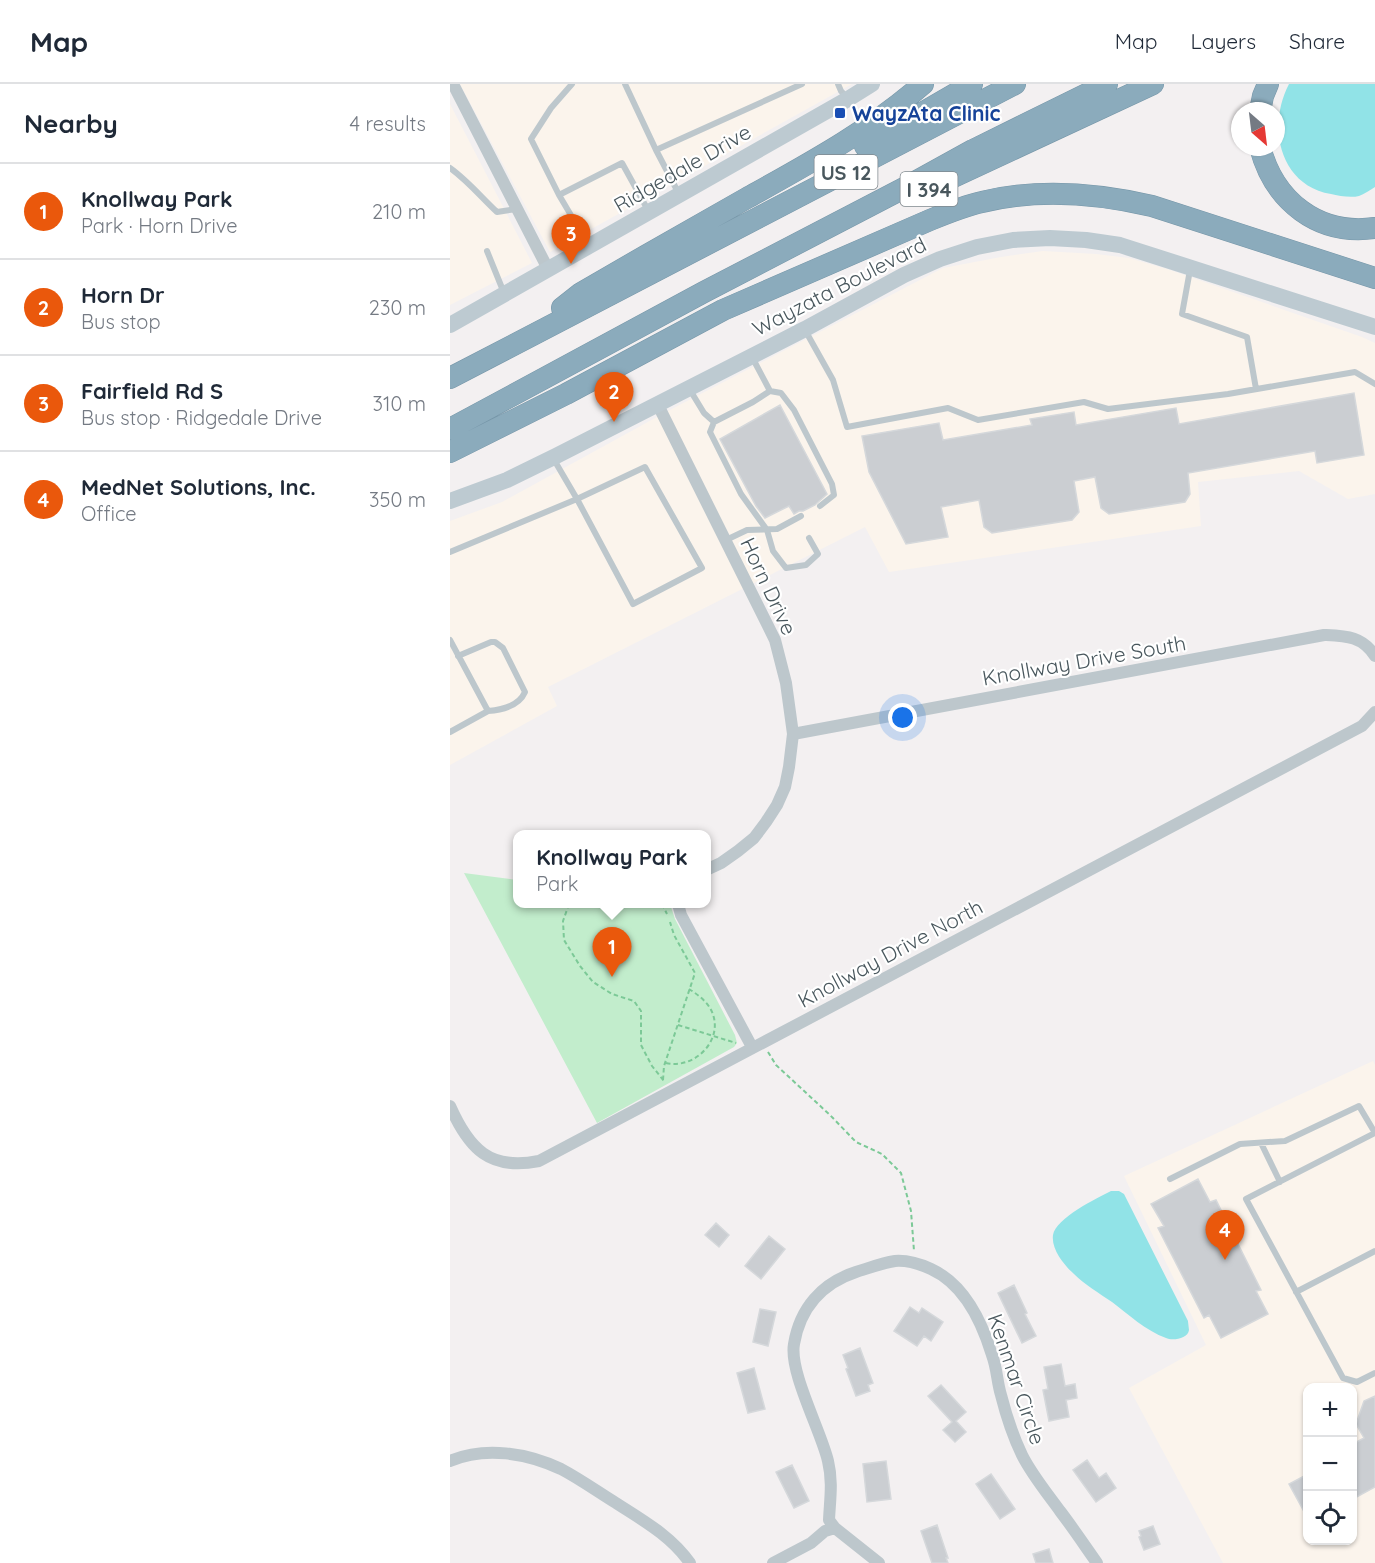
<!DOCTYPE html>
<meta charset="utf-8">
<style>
:root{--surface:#fff;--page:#f6f6f7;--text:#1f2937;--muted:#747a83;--line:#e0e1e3;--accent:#ea580c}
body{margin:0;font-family:Quicksand,sans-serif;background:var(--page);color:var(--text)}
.controls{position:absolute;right:18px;bottom:18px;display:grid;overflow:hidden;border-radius:12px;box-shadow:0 2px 4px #0004}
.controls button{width:54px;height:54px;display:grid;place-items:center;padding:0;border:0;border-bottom:2px solid var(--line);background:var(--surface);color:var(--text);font:30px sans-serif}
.compass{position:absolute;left:781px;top:18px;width:54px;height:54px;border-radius:50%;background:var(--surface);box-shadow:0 2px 4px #0004;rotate:152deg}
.you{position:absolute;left:453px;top:634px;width:21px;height:21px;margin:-15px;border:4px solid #fff;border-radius:50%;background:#1a73e8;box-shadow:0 0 0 9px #1a73e833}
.badge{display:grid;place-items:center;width:39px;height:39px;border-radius:50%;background:var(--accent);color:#fff;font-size:20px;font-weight:700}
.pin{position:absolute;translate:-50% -50px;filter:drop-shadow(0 2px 3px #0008)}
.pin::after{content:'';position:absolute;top:32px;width:21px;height:18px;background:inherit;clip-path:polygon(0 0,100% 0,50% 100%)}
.popup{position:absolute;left:63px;top:746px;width:198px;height:78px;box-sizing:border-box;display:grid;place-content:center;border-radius:12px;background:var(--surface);filter:drop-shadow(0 2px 4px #0005);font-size:20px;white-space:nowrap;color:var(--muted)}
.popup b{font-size:22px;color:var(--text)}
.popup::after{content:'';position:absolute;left:50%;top:100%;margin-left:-12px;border:12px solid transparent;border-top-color:var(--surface)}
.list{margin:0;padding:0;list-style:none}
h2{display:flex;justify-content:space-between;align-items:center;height:78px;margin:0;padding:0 24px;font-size:26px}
h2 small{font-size:20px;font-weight:400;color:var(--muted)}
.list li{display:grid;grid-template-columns:39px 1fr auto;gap:18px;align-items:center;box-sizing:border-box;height:96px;padding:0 24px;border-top:2px solid var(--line)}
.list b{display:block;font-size:22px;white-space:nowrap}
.list p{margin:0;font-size:20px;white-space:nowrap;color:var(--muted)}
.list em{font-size:20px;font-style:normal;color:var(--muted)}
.icon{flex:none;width:33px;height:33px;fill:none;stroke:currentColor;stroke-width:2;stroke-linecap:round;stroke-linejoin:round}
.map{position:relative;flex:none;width:925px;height:1479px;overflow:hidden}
header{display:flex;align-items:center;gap:36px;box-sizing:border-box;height:84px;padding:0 30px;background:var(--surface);border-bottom:2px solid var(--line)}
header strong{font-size:28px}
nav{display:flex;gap:33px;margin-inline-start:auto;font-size:21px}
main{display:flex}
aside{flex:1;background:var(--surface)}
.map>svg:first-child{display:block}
.commercial{fill:#fbf4ec;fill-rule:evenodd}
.green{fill:#c2edcc}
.water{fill:#91e3e7}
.building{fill:#cbced2;stroke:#d5d8db;stroke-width:1.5}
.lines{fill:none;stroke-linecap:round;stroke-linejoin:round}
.highway-casing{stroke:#7696a8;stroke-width:22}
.path{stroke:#7cc997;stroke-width:2;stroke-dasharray:4.5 3;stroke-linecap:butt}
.lane{stroke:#bdc7cc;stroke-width:6}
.street{stroke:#bdc7cc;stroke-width:12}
.secondary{stroke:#bdcad1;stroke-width:16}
.highway{stroke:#8babbc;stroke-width:21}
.transit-dot{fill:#1a4fb4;stroke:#fff;stroke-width:2}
.labels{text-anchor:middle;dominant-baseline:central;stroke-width:4.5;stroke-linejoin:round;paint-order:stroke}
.shield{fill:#fff;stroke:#80898e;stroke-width:1.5}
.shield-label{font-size:20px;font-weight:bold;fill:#49575d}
.transit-label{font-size:21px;font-weight:bold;fill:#164399;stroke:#fff;text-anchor:start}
.street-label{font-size:21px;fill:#49575d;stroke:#fff}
</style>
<header>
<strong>Map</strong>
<nav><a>Map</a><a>Layers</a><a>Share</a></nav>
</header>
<main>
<aside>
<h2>Nearby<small>4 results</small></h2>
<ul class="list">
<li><span class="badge">1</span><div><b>Knollway Park</b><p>Park · Horn Drive</p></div><em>210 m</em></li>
<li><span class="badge">2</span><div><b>Horn Dr</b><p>Bus stop</p></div><em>230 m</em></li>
<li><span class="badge">3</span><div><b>Fairfield Rd S</b><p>Bus stop · Ridgedale Drive</p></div><em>310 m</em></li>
<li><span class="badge">4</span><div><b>MedNet Solutions, Inc.</b><p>Office</p></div><em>350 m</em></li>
</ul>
</aside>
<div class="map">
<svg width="925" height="1479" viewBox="0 0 925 1479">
<rect width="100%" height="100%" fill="#f3f0f1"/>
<!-- commercial -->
<path class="commercial" d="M10,0H402L100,168Z
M0,20L82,179L0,221Z
M593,167L646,170L679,174L720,186L912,253L925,259V410L898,415L849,387L748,398L751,442L439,488L415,443L98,603L107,622L0,681V437L52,418L216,328L493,184L551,173Z
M923,977L925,981V1479H773L679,1304L756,1261L674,1092ZM858,1304H902V1456H858Z"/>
<!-- green -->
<path class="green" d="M14,789L67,796L68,820H220L225,835L285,951L287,959L284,963L147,1039Z"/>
<!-- water -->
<path class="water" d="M839,0H925V103C920,106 914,110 909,112C901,114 889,112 881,110C829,101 817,42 839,0Z
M661,1107H669L674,1110L738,1237C738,1238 739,1245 739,1246C738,1255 722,1257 716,1254C696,1247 678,1230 662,1218C649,1209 635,1201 624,1190C614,1181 601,1165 603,1151C606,1134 647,1114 661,1107Z"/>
<!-- building -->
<path class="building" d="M904,309L914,371L867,379L865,367L738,389L740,410L735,418L659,430L651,424L645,393L624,397L629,428L622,436L542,449L534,443L529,416L491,423L498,453L456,460L419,388L412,352L489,339L493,356L582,341L580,335L624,328L626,341L726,324L729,340Z
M330,321L377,410L365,421L353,427H349L344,430L339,422L315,434L306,422L270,355Z
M748,1095L760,1118L766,1116L811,1206L806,1207L818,1230L771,1254L759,1231L754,1234L708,1144L714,1142L701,1120Z
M266,1139L279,1151L269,1163L255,1151Z
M319,1152L335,1165L311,1195L295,1182Z
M564,1201L577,1229L575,1230L586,1252L572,1259L548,1209Z
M460,1223L469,1229L472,1224L493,1238L481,1257L474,1252L467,1262L444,1247Z
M310,1225L326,1228L318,1262L303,1258Z
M410,1264L423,1299L418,1301L420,1307L406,1312L396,1285L398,1284L393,1271Z
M611,1280L615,1302L625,1300L627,1314L616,1316L619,1333L599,1337L593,1306L598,1305L594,1283Z
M304,1284L315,1325L298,1329L287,1289Z
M491,1301L516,1328L506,1337L516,1348L505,1358L493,1346L502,1338L478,1312Z
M925,1312V1403L903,1415V1360L914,1354L906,1340L914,1317Z
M637,1376L649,1394L656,1389L666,1404L646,1418L623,1386Z
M436,1377L441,1415L417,1418L413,1380Z
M342,1381L359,1417L344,1424L326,1388Z
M541,1390L565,1425L550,1435L526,1400Z
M858,1390V1435L839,1400Z
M487,1441L498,1474H496L498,1479H482L471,1447Z
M703,1442L710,1460L694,1466L689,1453L691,1452L689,1447Z
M599,1465L603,1479H586L583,1470Z"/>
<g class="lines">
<defs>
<path id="highway" d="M810,27L813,12L818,0
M415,62L522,0
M810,63C824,117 868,152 925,144
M486,101L703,0
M112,224L131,209C186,177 242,145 297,114C358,80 421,46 473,0
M0,294L565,0
M0,345L254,208L456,103L523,66L657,0
M0,368L116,310L273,226L480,136C497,129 514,122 532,118C589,104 646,109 702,122L925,194"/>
</defs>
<!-- highway casing -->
<use href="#highway" class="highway-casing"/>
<!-- path -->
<path class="path" d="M119,820L113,837L114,856L130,882L143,898L162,910L184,917L191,927V961L202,982L214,997
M212,820L217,830
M228,941L286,959
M318,968L326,981L380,1031L406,1058L432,1070L451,1089L461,1127L464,1167
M216,979C246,986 277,953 260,924C255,916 247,910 239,905
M213,996L214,982L245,889L224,851L220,838"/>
<!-- lane -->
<path class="lane" d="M175,0L206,66L352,0
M388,0L391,7L398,15
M206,66L229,110
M0,84C17,96 31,113 47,128L66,125
M109,111L81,55L101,24L122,0
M138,160L109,111L172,79L199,128
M37,167L54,209
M740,186L732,230L797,253L806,305
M355,246L383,296L397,343L498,324L528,336L634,318L658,325L778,310L905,288L925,300
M240,306L254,329L264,338L303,318L320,307L302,273
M320,307L331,309L344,326L382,400L384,411L370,422
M264,338L260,348L291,410L317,446L323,467L336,484L356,481L368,470L359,454
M195,383L252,484L183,520L127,415Z
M276,456L297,446L327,445L351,432
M0,468L127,415L103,374
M0,556L38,627L0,648
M8,572L41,558H45L53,564L75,608C69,622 51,626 38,627
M925,1049L796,1115L893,1294L907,1298L925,1289
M811,1059L830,1098
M720,1095L790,1060L835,1057L909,1022L925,1049
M846,1208L925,1167"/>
<!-- street -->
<path class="street" d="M3,0L98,185
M208,321L325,556L336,599L343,650L339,683L335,703L327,721L316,738L304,754L288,767L271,779L256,786
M343,650L874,551C896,552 912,552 925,572
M228,820L231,831L302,963
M0,1022C19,1065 40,1087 89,1077L912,642L925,628
M0,1377C35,1362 77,1369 111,1385C130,1395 148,1408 166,1419C194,1437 221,1452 240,1479
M323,1479L361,1459L375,1447L385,1444
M429,1479L385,1444L379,1436C380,1415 383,1398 378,1377C371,1347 339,1288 344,1260C350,1224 372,1199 406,1188C419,1184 432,1179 445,1177C458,1176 470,1180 481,1185C514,1200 532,1238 542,1271C547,1284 547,1298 551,1311C556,1331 563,1352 572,1371C582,1391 597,1409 610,1427C623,1444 635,1462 647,1479"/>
<!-- secondary -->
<path class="secondary" d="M0,241L398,15L422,0
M0,417L57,396L106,372L355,245L454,191L490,175L527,163L563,156L600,154L636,156L670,161L925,243"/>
<!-- highway -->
<use href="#highway" class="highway"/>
</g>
<!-- markers -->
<rect class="transit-dot" x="384" y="23" width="12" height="12" rx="3"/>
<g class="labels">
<!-- shield labels -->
<g class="shield">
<rect x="364.5" y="71" width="63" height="34" rx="4.5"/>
<rect x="450.5" y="88" width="57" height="34" rx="4.5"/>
</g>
<g class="shield-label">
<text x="396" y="88">US 12</text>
<text x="479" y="105">I 394</text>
</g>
<!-- transit labels -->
<g class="transit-label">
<text x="402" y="29">WayzAta Clinic</text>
</g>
<!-- street labels -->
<g class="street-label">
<text transform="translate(232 84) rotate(-30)">Ridgedale Drive</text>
<text transform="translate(389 202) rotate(-27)">Wayzata Boulevard</text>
<text transform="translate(319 502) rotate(65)">Horn Drive</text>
<text transform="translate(634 576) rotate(-10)">Knollway Drive South</text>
<text transform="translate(440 869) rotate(-28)">Knollway Drive North</text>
<text transform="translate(567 1295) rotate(71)">Kenmar Circle</text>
</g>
</g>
</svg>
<div class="controls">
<button>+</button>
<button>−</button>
<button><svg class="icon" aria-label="locate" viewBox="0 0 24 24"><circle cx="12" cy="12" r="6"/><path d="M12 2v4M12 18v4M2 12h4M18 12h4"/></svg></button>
</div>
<svg class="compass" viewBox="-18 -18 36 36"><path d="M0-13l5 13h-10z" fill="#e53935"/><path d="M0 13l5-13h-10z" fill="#747a83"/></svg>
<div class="you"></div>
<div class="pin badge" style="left:162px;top:893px">1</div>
<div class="popup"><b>Knollway Park</b>Park</div>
<div class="pin badge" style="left:164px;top:338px">2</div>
<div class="pin badge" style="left:121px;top:180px">3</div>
<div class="pin badge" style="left:775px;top:1176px">4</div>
</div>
</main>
